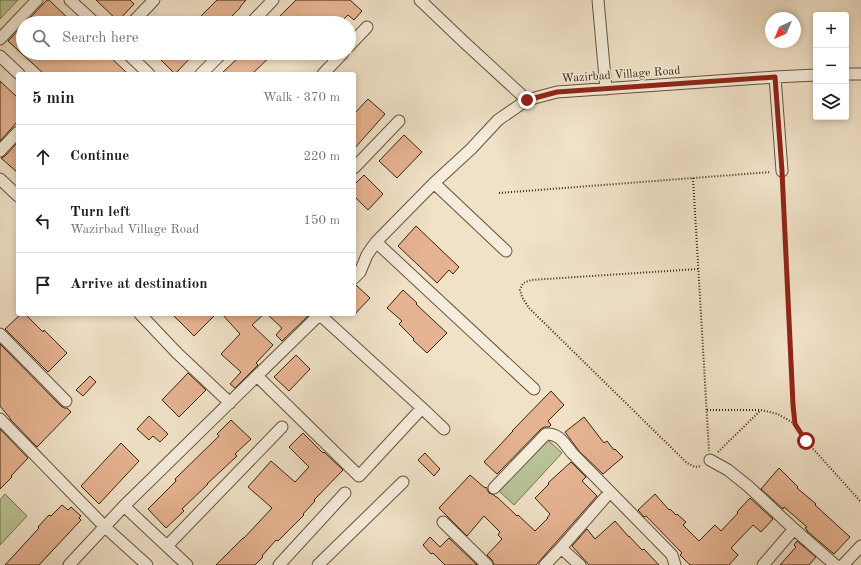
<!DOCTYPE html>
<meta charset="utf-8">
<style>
:root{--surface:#fff;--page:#f6f6f6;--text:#202124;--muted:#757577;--line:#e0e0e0}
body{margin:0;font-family:"Old Standard TT",serif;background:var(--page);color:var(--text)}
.controls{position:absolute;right:12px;top:12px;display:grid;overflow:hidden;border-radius:4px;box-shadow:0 2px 6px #0003}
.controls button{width:36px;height:36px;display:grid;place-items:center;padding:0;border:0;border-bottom:1px solid var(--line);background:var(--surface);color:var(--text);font:20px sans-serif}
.compass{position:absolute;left:765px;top:12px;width:36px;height:36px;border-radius:50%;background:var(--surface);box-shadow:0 2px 6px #0003;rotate:224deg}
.stop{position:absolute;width:12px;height:12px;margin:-9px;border:3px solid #8f2418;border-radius:50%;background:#fff}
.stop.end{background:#8f2418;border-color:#fff;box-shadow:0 1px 4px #0008}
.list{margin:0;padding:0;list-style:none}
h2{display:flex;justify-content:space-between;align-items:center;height:52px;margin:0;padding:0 16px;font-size:17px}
h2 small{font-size:13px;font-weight:400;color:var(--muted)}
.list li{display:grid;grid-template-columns:26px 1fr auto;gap:12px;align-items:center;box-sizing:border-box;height:64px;padding:0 16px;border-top:1px solid var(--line)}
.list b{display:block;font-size:15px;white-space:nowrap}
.list p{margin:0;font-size:13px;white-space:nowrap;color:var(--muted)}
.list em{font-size:13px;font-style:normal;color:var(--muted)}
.icon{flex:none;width:22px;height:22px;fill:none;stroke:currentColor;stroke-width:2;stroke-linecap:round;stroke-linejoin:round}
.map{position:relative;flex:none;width:861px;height:565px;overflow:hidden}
.search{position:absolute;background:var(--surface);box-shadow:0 2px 6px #0003;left:16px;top:16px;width:340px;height:44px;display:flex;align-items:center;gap:10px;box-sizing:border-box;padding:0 14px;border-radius:22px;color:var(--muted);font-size:15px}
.panel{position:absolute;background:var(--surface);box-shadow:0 2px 6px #0003;left:16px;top:72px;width:340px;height:244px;border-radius:4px}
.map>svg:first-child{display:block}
.green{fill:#b9c396;stroke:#787451}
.building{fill:#e6b392;stroke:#37240c}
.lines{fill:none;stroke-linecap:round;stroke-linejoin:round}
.minor-casing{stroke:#65533b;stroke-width:13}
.path{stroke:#37240c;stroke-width:2;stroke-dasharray:1 2;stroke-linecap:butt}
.minor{stroke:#f5ecdb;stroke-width:11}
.route{stroke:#8f2418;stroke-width:5}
.labels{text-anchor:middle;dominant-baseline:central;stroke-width:3;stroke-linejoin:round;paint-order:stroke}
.street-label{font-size:12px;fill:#37240c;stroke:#f5ecdb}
</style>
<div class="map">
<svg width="861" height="565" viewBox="0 0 861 565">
<rect width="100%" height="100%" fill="#f0e1c7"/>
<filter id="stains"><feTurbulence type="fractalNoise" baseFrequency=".005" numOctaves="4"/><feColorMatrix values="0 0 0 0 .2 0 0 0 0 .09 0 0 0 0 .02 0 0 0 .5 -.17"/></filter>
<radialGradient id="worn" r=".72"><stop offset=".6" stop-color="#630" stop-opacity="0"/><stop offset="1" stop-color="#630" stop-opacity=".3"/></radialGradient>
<!-- green -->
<path class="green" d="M0,0H18L0,19Z
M548,440L562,453L514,505L499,491Z
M5,494L27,516L0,545V500Z"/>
<!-- building -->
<path class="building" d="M47,0H49L73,23H33L29,19Z
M96,0H130L134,4L118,21Z
M217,0H246L240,7V8L225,23H194Z
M296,0H350L362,11L354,20L348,15L340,23H273Z
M23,25V53H106L128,74H44L8,41Z
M165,53H195L175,74L160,59Z
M247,53H274L252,74H221L240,56L242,58Z
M0,81L18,98V121L0,141Z
M368,99L385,114L354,149V114Z
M404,135L422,152L397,178L379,161Z
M18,142V173L1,158L5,156Z
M364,175L383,194L368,210L354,196V185Z
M416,226L459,267L453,274L449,270L437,283L398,246Z
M354,285H356L370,298L354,315Z
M403,290L417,303L416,304L433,320L447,333L427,353L413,340L414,339L399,324L402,321L387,308Z
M21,314H25L43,332L44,330L67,353L48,372L5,329Z
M172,314H216L194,336Z
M222,314H264L252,325L273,345L256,363L258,365L235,388L230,384L241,372L221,354L240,334Z
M267,314H310L282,341L276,335L282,328Z
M0,344L61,406L64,408H67L71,412L37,447L10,419V418L0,406Z
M296,355L310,369L289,391L274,377Z
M188,373L206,390L179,417L162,400Z
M90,376L96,382L83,396L76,390Z
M551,391L564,405L548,421L551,425L549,427H544L541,429L497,474L484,462L513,431H512Z
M149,416L168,434L160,442L153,436L149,440L137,429Z
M584,417L604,443L607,441L614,450L615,449L623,457L603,474L579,451L565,432Z
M231,420L251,439L235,454L237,456L207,484H208L182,509L184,511L166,528L148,509L176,481L175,479L219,436L217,434Z
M0,429L28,458L11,476L12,477L0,489Z
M303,433L323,453L324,452L343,470L314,500L315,501L303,514L304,515L278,541L276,540L262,556L263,557L255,565H216L243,538H244L272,508L248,487L271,461L295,482L309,467L289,447Z
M121,443L139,461L99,504L81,486Z
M425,453L440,469L434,476L418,460Z
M571,462L586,477L582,481L597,496L536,565H494L492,560L487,555L502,539L498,535L500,532L484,516L467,536L439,508L470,475L485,488L486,487L489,493L494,495L496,497H497L517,516L518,515L535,531L548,518H547L550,514L535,498L549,484L548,483Z
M779,468L798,487L797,488L816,504L815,505L850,537L834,554L807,531V530L805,528L807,527L784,507L783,509L761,489Z
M655,494L669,510L670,509L676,515L677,514L686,522L683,525L699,541L715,525L721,531L738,513L737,512L750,498L773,519L761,532L753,525L731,548L738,555L729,565H690L680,555L682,553L646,516L644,517L638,510Z
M62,505L68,510L71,507L81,516L79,518L81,520L39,565H5L39,528L38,527L49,515L51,516Z
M615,521L629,537V536L642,550L644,549L659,565H589L572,546L587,529L595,539Z
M430,537L440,547L449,538L477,565H445L433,553L431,554L423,545Z
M797,541L816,557L809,565H780L796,547L794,545Z"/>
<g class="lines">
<defs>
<path id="minor" d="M70,0L95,23
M420,0L464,42L527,100
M598,0L606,89
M132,23L154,0
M251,23L273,0
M0,39L37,0
M349,46L367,27
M127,53L149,74
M0,56L19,74
M201,74L222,53
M323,74L343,53
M846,74H861
M775,77L782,171
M0,151L18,132
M354,168L399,121
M0,179L18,196
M434,183L506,251
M376,242L534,389
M354,278L360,272L367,255L376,242L434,183L471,149L498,120L527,100L557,92L775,77L816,75
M140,314L177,353L230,403
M319,314L422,408L444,429
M0,334L66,401
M257,376L359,476L422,408
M0,419L105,527L147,565
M710,460L728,470L748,486L794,529L835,565
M494,488L546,434C559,433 564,443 572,453L672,555L675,565
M124,506L187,565
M443,522L487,565
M167,546L282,427
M561,548L580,565
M69,565L124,506L320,314
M279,565L345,493
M318,565L403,482
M545,565L561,548L610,492
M763,565L794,529
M843,565L861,546"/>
</defs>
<!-- minor casing -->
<use href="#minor" class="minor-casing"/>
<!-- path -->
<path class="path" d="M693,178L709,451
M783,182L793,405L795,424L806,441L861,502
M499,193L771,172
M698,269L531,280L523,283L520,290L522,297L529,308L687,463L695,467L701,466
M707,410H761L778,414L795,424
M718,452L761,410"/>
<!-- minor -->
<use href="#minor" class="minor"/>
</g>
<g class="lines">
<!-- route -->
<path class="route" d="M527,100L557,92L775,77L782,171L793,405L795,424L806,441"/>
</g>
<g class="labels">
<!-- street labels -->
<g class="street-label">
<text transform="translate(621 75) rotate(-4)">Wazirbad Village Road</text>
</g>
</g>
<rect width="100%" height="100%" filter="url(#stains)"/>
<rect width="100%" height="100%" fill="url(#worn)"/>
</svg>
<div class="controls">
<button>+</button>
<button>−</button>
<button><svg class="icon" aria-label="layers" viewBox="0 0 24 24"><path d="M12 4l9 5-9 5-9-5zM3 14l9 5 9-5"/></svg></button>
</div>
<svg class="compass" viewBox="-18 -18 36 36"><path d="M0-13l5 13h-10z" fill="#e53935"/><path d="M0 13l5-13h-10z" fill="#757577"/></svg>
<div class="stop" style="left:806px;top:441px"></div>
<div class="stop end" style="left:527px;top:100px"></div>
<div class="search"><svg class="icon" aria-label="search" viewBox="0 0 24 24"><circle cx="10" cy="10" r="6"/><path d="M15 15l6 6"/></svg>Search here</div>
<section class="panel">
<h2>5 min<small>Walk · 370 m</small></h2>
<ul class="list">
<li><svg class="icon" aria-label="ahead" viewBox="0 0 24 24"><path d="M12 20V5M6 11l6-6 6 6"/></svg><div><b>Continue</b></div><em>220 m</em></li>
<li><svg class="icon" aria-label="left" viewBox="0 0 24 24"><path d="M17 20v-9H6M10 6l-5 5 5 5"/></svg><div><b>Turn left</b><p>Wazirbad Village Road</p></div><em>150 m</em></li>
<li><svg class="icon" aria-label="arrive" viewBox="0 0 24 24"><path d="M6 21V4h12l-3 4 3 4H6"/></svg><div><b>Arrive at destination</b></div></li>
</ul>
</section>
</div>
